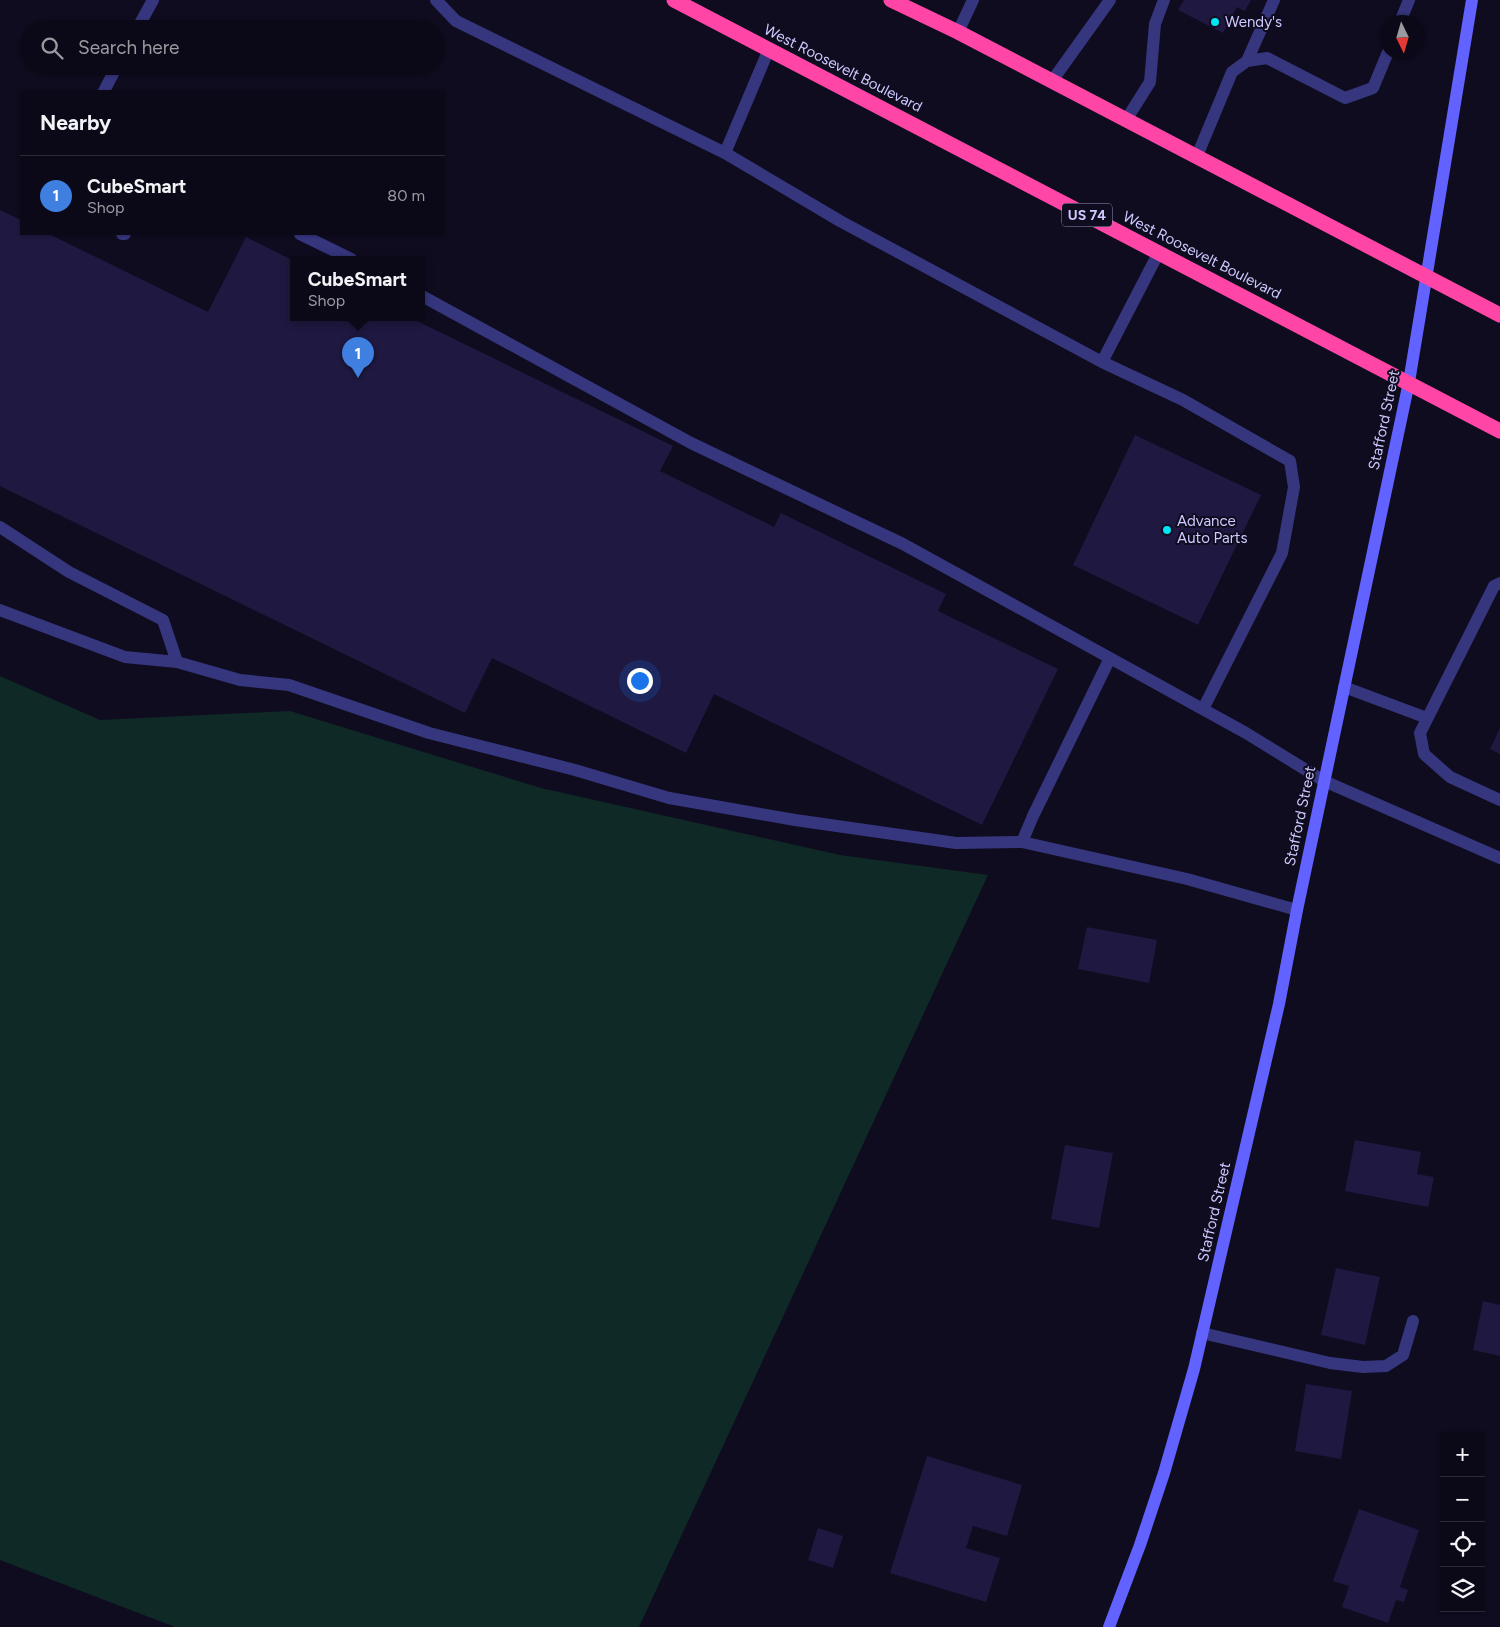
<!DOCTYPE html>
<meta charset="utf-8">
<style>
:root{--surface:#0b0917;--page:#191724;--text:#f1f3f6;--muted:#9a9aa1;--line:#2b2a36;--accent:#db2777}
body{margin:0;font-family:Figtree,sans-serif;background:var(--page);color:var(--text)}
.controls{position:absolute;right:15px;bottom:15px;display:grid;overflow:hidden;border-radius:0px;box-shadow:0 1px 4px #0004}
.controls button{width:45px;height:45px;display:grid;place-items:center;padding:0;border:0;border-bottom:1px solid var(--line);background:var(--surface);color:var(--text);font:25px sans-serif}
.compass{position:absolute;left:1380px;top:15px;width:45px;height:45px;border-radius:50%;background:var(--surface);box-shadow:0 1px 4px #0004;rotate:175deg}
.you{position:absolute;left:639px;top:680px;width:18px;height:18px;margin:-12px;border:4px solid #fff;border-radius:50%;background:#1a73e8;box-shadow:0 0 0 8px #1a73e833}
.badge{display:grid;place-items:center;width:32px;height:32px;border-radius:50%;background:var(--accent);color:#fff;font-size:16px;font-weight:700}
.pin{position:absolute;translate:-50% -41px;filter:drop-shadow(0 1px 2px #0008)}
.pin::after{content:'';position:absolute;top:26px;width:18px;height:15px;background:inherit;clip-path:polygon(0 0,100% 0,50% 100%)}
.popup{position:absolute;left:290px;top:256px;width:135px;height:65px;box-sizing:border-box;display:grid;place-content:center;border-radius:0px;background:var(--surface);filter:drop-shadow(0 1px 4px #0005);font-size:16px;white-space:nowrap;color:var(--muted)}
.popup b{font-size:19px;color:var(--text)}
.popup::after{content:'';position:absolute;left:50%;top:100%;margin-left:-10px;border:10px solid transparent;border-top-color:var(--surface)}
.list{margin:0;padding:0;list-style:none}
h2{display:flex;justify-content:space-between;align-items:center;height:65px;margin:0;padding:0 20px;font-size:21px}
h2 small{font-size:16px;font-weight:400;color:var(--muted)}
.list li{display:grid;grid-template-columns:32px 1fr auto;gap:15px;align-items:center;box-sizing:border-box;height:80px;padding:0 20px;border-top:1px solid var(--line)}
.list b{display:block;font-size:19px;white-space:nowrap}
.list p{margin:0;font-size:16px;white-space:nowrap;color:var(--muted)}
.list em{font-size:16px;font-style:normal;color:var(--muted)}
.icon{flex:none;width:28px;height:28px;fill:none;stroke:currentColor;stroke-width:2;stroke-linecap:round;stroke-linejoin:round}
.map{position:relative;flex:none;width:1500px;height:1627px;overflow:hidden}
.search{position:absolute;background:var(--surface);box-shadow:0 1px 4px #0004;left:20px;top:20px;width:425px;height:55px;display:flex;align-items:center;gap:12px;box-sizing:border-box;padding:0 18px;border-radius:28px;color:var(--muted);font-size:19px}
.panel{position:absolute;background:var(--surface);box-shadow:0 1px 4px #0004;left:20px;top:90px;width:425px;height:145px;border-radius:0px}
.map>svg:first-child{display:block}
.green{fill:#0f2927}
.building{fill:#1f1840}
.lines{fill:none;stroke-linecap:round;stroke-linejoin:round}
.lane{stroke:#36367f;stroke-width:12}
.secondary{stroke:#6162ff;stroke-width:12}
.highway{stroke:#ff45a5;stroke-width:15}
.poi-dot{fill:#00e5f5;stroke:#0f0c1f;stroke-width:2}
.labels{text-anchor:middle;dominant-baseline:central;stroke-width:4;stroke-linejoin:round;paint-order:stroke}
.shield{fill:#0f0c1f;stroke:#9591bc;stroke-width:1}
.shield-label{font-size:14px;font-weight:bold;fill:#cecaff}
.poi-label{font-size:15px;fill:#cecaff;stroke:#0f0c1f;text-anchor:start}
.street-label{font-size:15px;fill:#cecaff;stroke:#0f0c1f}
</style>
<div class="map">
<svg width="1500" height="1627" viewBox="0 0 1500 1627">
<rect width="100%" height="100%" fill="#0f0c1f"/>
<!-- green -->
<path class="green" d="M0,676L100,720L290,711L541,788L840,855L988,875L639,1627H175L0,1560Z"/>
<!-- building -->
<path class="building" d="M1184,0H1251L1245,11L1237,7L1223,33L1178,10Z
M0,210L21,220V234H49L208,312L246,237L294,261V317H409L673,446L660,471L774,527L781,513L946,594L938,611L1058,669L982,825L714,694L686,753L492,658L465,713L0,486Z
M1135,435L1261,495L1198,625L1073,565Z
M1500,728V754L1490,749Z
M1087,927L1157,940L1149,983L1078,969Z
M1355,1140L1421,1152L1417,1174L1434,1177L1428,1207L1345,1191Z
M1065,1145L1113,1153L1099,1228L1051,1219Z
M1336,1268L1380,1277L1365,1345L1321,1335Z
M1483,1301L1500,1305V1356L1473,1350Z
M1306,1384L1352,1391L1341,1459L1295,1451Z
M927,1456L1022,1485L1007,1536L973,1526L966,1548L1000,1558L986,1602L890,1573Z
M1359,1509L1419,1530L1400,1587L1408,1590L1404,1602L1396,1600L1388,1623L1342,1607L1349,1586L1333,1581Z
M818,1528L843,1536L833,1568L808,1560Z"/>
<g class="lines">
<!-- lane -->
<path class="lane" d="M436,0L456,21L725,153L769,49
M1400,22L1409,0
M137,29L153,0
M958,32L973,0
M1247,61L1274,0
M1052,81L1110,0
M104,91L117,66
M1126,120L1150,82L1155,24L1164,0
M725,153L840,221L1102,362L1159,252
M1197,156L1232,72L1247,61L1267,58L1345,98L1373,88L1388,52
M122,234H125
M300,234L351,259
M422,296L691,443L903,544L1246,733L1324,781L1500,858
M1102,362L1183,400L1290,461L1294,487L1282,553L1203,709
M0,527L69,572L163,620L177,662L240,680L289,685L429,733L575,770L669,798L795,820L956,843L1022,842L1187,879L1297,910
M1500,583L1494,586L1420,733L1424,754L1450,777L1500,800
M0,610L125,657L177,662
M1344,687L1427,718
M1022,842L1033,816L1110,658
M1202,1333L1330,1363L1363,1367L1386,1366L1403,1355L1413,1321"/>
<!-- secondary -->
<path class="secondary" d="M1109,1627L1140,1545L1164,1473L1194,1369L1279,1004L1297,910L1409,382L1472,0"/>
<!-- highway -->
<path class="highway" d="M674,0L1500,431
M891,0L958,32L1500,315"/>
</g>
<!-- markers -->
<g class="poi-dot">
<circle cx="1215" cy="22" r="5"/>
<circle cx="1167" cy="530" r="5"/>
</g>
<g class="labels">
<!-- shield labels -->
<rect class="shield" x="1062" y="203.5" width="50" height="23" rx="4"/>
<g class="shield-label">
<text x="1087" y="215">US 74</text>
</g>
<!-- poi labels -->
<g class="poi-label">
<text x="1225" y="22">Wendy's</text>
<text x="1177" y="521">Advance<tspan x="1177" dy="17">Auto Parts</tspan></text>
</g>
<!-- street labels -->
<g class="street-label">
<text transform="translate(843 68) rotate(27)">West Roosevelt Boulevard</text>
<text transform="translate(1202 255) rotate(27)">West Roosevelt Boulevard</text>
<text transform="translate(1384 420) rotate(-78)">Stafford Street</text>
<text transform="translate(1300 816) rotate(-78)">Stafford Street</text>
<text transform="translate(1214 1212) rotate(-77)">Stafford Street</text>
</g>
</g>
</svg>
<div class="controls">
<button>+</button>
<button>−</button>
<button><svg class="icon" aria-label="locate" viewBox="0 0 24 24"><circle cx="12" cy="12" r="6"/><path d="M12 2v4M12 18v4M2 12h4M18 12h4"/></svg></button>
<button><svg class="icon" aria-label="layers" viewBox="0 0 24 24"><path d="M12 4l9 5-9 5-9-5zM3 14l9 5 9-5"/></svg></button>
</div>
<svg class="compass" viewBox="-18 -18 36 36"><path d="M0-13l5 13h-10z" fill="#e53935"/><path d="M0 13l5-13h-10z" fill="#9a9aa1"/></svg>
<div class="you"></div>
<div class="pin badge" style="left:358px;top:378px;background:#3f7fe0">1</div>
<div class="popup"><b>CubeSmart</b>Shop</div>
<div class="search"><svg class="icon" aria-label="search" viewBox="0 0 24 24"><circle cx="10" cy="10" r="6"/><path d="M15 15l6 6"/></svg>Search here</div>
<section class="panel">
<h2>Nearby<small></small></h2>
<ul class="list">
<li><span class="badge" style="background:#3f7fe0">1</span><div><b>CubeSmart</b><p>Shop</p></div><em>80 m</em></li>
</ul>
</section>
</div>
